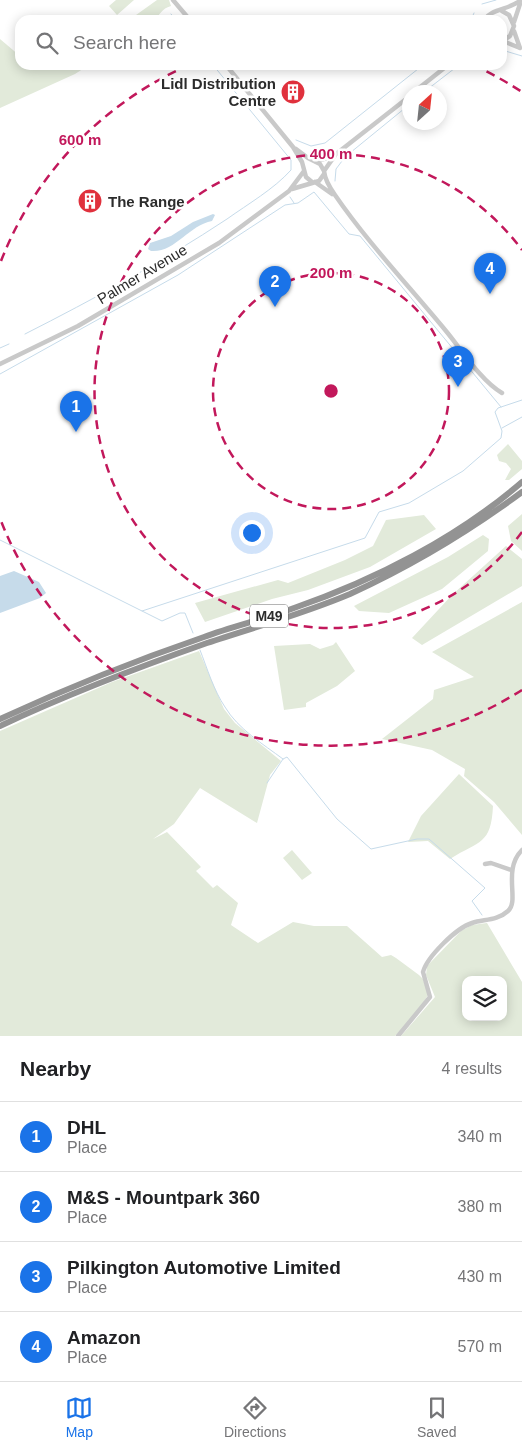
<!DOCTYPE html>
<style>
:root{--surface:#fff;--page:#f6f6f6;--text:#202124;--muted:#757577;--line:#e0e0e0;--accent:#1a73e8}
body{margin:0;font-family:Helvetica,sans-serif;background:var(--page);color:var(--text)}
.controls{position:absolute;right:15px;bottom:15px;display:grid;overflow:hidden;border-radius:10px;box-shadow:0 2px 12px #0003}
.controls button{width:45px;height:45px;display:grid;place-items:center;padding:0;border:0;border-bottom:1px solid var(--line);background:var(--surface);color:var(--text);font:25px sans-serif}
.compass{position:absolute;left:402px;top:85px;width:45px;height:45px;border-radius:50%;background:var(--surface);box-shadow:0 2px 12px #0003;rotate:27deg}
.you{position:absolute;left:251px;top:532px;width:18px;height:18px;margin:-12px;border:4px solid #fff;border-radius:50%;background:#1a73e8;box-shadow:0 0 0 8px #1a73e833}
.badge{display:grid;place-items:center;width:32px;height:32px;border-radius:50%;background:var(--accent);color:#fff;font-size:16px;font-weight:700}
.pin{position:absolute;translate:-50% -41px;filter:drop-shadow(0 1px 2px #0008)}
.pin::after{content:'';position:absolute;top:26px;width:18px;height:15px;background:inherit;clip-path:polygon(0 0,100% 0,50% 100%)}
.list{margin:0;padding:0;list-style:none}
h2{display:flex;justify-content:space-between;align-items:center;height:65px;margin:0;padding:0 20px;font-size:21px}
h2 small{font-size:16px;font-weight:400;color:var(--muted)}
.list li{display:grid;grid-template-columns:32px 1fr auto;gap:15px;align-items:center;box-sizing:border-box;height:70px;padding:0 20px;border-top:1px solid var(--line)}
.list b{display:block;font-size:19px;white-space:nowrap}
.list p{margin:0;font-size:16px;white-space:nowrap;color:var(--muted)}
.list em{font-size:16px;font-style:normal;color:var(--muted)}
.icon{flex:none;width:28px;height:28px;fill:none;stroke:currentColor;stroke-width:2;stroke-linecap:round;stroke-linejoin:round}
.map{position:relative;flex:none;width:522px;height:1036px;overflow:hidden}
.search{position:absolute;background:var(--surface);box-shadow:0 2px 12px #0003;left:15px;right:15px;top:15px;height:55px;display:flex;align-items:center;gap:12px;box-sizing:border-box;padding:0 18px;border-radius:15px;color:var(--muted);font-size:19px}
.sheet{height:345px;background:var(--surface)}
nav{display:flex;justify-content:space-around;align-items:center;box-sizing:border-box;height:70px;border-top:1px solid var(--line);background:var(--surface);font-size:14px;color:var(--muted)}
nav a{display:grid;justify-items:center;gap:2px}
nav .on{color:var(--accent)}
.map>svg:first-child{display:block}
.green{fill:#e2eada;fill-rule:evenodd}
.water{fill:#c6dbea}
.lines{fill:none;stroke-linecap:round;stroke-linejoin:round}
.stream{stroke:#c6dbea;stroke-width:1}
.minor{stroke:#c9c9c9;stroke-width:4.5}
.highway{stroke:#939393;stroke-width:6}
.ring{fill:none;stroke:#c2185b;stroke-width:2.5;stroke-dasharray:9 6}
.labels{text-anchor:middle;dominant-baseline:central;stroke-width:5;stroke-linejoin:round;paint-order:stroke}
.shield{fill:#fff;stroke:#6b6b6b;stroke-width:1}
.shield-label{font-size:14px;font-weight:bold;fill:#2c2c2c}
.poi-label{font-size:15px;font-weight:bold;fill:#2c2c2c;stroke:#fff;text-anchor:end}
.street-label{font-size:15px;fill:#2c2c2c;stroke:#fff}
.centre{fill:#c2185b;stroke:#fff;stroke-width:2.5}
.ring-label{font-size:15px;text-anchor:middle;font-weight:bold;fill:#c2185b;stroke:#fff;stroke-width:5;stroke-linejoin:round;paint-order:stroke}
</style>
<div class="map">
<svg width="522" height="1036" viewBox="0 0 522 1036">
<rect width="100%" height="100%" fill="#fff"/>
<!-- green -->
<path class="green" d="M116,0H134L117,15L109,6Z
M157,0H169L171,6C161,9 161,14 154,20H129Z
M0,39L20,56V65H57L61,69L66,65H89L75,74L0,108Z
M508,444L522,461V469L509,480H505L511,469L506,463L499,461L497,455Z
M522,514V551L511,541L508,526Z
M424,515L436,529L370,567L308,590L272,599L205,622L195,603L278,580L288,583L345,560L373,546L386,520Z
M483,535L489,539L488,551L442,589L389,613L359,611L354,606L448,557Z
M506,546L522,559V586L422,645L412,638L452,595Z
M522,602V835L494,802L464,776L465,769L432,750L382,739L433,699L434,690L474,677L432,652Z
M336,642L355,671L337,686L306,703V707L284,710L274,646L310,644L320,649L333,645Z
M199,651L224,709L235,723L281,761L270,775L257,823L200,788L174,824L153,839L167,832L201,867L196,871L213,888L217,885L238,903L231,925L258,943L293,922L314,926H347L382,957L391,955L396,958L419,975L423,979L428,995L417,1013L395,1036H0V731L112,682Z
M459,774L493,806C491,845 480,840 450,859L428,841L408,842L421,816Z
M292,850L312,873L302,880L283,858Z
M487,923L522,982V1036H401L435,997L426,975L427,966L461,931L472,925ZM466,980H503V1017H466Z"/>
<!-- water -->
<path class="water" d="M213,214L215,215L212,221C189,225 175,253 151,251L148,249L150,243L171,236L193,222Z
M14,571L39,582L46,593L40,598L0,613V576Z"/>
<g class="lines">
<!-- stream -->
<path class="stream" d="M482,4L496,0
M171,14L176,20
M471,20L474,13
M502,50L522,56
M424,92L459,65
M296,140L311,146L325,143L423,65
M335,181L336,169L345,157L410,104
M290,197L294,203
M25,334C94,299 162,262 227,219C248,204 274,189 291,170V160L213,65
M0,348L9,344
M0,374L178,275L285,205L298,203L314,192L349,234L360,236L501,407
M502,428L522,417
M0,540L142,611L365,538L379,512L409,503L463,471L501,438L502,431L495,412L498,408L522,400
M142,611L162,621L180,613H185L193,633
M200,650C207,668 214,691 225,707C238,729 263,744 283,759
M267,783L283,759L287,757L337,819L371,849L417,839H429L485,888L472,901L482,915"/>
<!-- minor -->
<path class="minor" d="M173,0L190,20
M502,11L509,15L514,26L510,36L502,41
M484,20C492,8 509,10 521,0
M514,22L521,1
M514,31L520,48
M503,41L520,48
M226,65L293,147L302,162L306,177L312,182
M414,92L448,65
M410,96L336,154L324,171C325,180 330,188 335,195C368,243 409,286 446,331C461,349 481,381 502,393
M296,149L308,158L320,164L324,171
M316,162L335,155
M315,182L332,194
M292,189L319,181L324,174
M0,364L78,326L219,243L289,191L304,171
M485,864L491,863L511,870
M398,1036L430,997L423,972C427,957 456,928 472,923C484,919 497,921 508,911C520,901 502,870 522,850"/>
<!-- highway -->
<path class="highway" d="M0,719C67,688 134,661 204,637C234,626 265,619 294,608C375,580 457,538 522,482
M0,726C68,694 136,668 207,643C255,627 303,614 350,594C411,566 468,532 522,492"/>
</g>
<!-- distance rings -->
<g class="ring">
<circle cx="331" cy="391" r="118"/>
<path d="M522 532A237 237 0 1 1 522 250"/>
<path d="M522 690A355 355 0 0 1 1 521M1 261A355 355 0 0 1 189 65M473 65A355 355 0 0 1 522 92"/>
</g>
<!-- icons -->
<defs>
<symbol id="building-disc" viewBox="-11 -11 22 22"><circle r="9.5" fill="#e0313d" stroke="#fff"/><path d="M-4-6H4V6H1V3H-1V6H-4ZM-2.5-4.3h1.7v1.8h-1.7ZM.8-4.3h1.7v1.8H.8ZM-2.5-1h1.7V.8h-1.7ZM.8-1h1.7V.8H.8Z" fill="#fff"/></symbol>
</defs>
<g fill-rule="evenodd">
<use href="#building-disc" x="279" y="78" width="28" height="28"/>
<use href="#building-disc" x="76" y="187" width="28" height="28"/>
</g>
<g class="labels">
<!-- shield labels -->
<rect class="shield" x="250" y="604.5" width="38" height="23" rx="4"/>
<g class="shield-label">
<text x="269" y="616">M49</text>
</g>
<!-- poi labels -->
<g class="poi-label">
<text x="276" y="83">Lidl Distribution<tspan x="276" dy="17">Centre</tspan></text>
<text x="108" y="201" text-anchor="start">The Range</text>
</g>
<!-- street labels -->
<g class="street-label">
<text transform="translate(142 274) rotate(-31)">Palmer Avenue</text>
</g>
</g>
<circle cx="331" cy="391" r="8" class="centre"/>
<g class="ring-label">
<text x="80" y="145">600 m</text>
<text x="331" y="159">400 m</text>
<text x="331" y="278">200 m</text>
</g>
</svg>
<div class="controls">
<button><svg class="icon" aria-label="layers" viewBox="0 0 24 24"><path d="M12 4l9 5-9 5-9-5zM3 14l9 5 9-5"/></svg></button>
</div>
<svg class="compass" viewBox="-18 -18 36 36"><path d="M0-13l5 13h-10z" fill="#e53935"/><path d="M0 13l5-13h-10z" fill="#757577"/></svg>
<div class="you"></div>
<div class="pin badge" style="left:76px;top:432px">1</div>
<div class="pin badge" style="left:275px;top:307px">2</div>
<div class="pin badge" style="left:458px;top:387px">3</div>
<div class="pin badge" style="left:490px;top:294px">4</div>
<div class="search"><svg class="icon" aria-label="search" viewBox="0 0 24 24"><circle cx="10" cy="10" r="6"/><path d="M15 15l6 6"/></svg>Search here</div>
</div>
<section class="sheet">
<h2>Nearby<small>4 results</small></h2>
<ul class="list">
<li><span class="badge">1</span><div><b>DHL</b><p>Place</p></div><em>340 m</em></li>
<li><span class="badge">2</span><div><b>M&amp;S - Mountpark 360</b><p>Place</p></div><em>380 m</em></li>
<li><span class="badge">3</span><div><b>Pilkington Automotive Limited</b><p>Place</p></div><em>430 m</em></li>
<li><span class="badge">4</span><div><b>Amazon</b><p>Place</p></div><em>570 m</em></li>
</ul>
</section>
<nav>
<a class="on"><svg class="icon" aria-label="map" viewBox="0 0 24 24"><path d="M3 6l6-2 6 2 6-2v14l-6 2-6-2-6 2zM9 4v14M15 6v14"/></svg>Map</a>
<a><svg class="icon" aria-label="directions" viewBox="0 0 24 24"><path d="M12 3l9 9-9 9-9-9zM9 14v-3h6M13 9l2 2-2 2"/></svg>Directions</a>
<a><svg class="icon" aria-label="saved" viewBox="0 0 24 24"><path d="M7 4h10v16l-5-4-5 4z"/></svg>Saved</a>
</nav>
